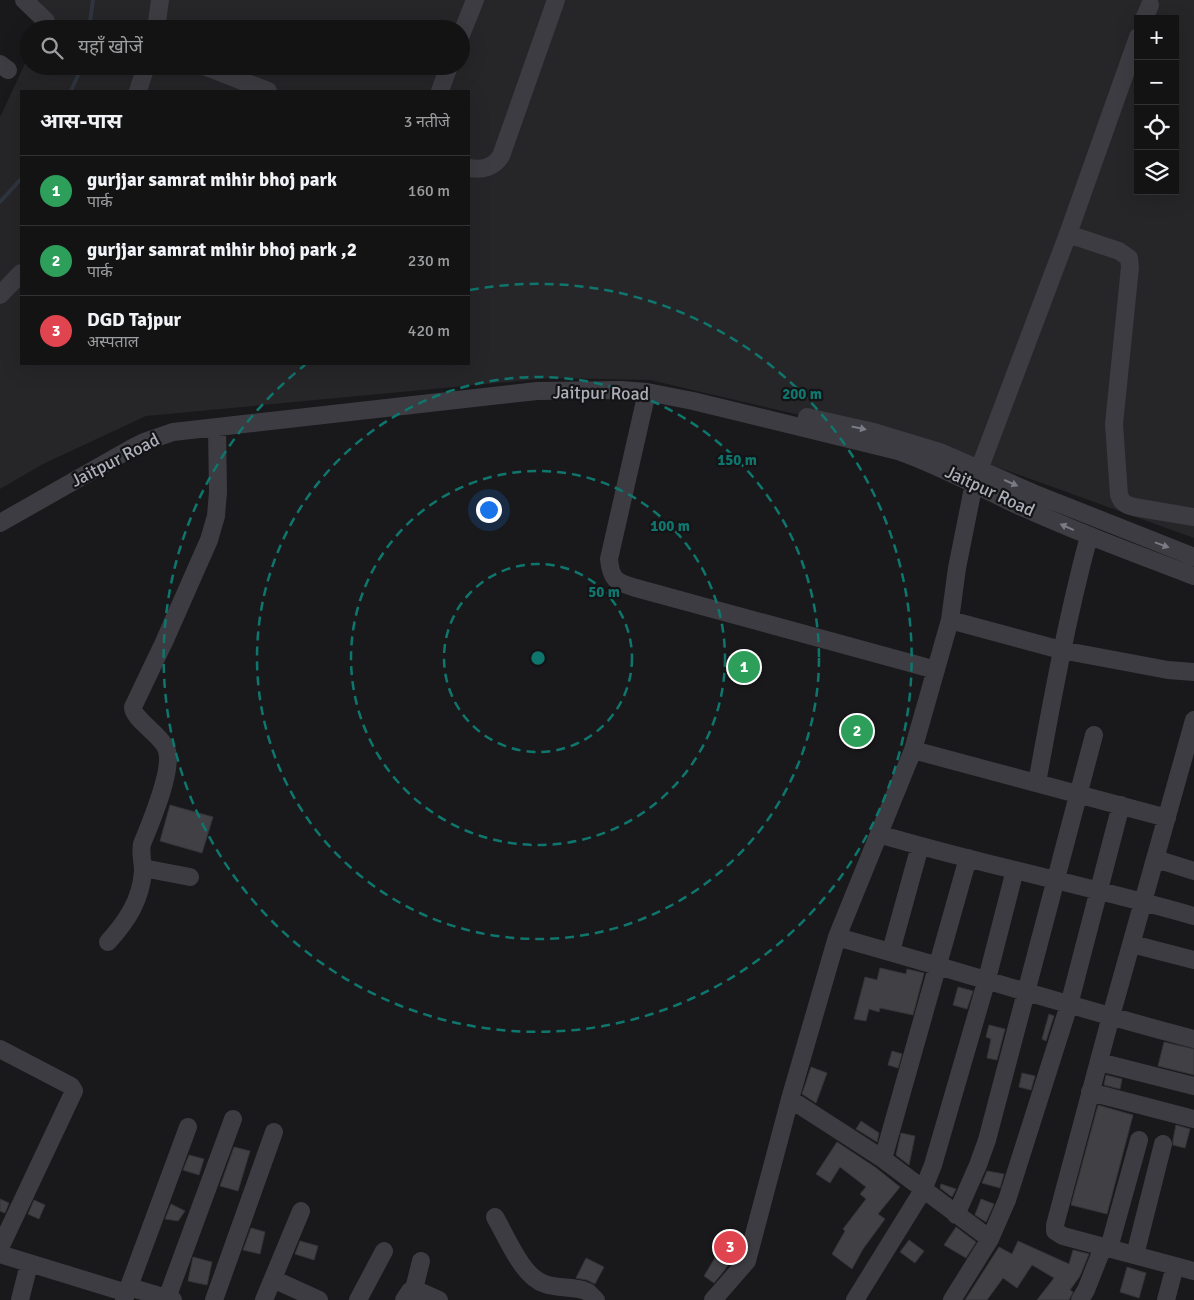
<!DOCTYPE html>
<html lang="hi">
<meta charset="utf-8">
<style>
:root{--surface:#131314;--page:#1c1c1d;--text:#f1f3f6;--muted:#9d9ea0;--line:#323234;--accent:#7c3aed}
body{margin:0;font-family:Signika,"Noto Sans Devanagari",sans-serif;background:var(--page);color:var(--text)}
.controls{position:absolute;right:15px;top:15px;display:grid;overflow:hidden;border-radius:0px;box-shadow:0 5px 20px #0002}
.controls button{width:45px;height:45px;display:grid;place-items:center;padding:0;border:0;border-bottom:1px solid var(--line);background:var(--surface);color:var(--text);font:25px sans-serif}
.you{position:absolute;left:488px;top:509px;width:18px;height:18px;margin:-12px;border:4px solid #fff;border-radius:50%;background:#1a73e8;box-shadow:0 0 0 8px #1a73e833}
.badge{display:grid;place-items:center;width:32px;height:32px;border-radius:50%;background:var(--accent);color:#fff;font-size:16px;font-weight:700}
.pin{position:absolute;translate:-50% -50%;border:2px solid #fff;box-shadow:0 1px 5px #0006}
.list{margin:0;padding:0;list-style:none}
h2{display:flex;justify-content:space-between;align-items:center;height:65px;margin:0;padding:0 20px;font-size:21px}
h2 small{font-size:16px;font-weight:400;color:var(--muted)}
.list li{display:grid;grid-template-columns:32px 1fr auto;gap:15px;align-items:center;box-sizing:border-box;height:70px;padding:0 20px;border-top:1px solid var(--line)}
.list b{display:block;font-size:19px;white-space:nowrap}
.list p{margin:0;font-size:16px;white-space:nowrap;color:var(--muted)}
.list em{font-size:16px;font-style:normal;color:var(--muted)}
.icon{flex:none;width:28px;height:28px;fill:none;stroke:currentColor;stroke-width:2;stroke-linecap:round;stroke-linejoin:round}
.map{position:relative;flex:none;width:1194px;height:1300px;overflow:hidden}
.search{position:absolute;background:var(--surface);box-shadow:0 5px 20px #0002;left:20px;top:20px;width:450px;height:55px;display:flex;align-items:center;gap:12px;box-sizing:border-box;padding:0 18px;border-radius:28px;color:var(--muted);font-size:19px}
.panel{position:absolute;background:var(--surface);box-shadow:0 5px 20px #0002;left:20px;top:90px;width:450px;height:275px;border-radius:0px}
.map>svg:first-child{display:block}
.built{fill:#262528;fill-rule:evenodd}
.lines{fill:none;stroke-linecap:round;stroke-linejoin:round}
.stream{stroke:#2f353f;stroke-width:4}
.building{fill:#414145;stroke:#343337}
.minor{stroke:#3c3c42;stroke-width:18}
.oneway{fill:#7a7b84}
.ring{fill:none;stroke:#0f766e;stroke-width:2.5;stroke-dasharray:9 6}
.labels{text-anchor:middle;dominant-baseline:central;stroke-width:4.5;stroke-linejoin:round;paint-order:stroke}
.street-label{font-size:18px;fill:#acaeba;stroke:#141416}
.centre{fill:#0f766e;stroke:#141416;stroke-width:2.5}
.ring-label{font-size:15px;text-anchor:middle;font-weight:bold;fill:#0f766e;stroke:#141416;stroke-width:4.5;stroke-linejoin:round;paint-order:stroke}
</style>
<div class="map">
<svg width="1194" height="1300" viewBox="0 0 1194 1300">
<rect width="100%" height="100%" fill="#19191b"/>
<!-- built -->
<path class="built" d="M21,0H1194V538L953,451L650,380L550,378L146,416L43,464L0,489V117L29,55V66H461V29H41L44,21ZM1138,19H1175V191H1138ZM21,91H469V364H21Z"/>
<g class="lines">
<!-- stream -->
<path class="stream" d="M89,29L93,0
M71,91L82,66
M0,202L21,179"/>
</g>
<!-- building -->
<path class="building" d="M170,805L213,817L202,853L160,841Z
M880,968L906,974L907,969L924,973L913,1015L880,1008L879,1012L869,1009L866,1021L854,1019L865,977L877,980Z
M958,987L973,991L967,1009L953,1005Z
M1049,1014L1054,1016L1046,1041L1042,1039Z
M989,1025L1005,1029L997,1060L987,1058L991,1039L986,1037Z
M1164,1042L1194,1049V1075L1158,1066Z
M892,1051L902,1054L898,1068L888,1065Z
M811,1067L827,1073L816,1103L802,1094Z
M1022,1073L1035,1076L1031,1090L1019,1087Z
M1106,1075L1122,1079L1120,1089L1104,1085Z
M1098,1105L1133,1115L1107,1214L1071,1205Z
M861,1121L879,1133L877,1142L856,1129Z
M1176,1125L1190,1129L1185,1148L1173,1145V1140Z
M901,1133L915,1136L909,1165L896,1155Z
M837,1142L875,1167L900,1187L878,1214L885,1219L863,1249L852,1269L832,1254L845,1231L843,1229L866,1199L860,1194L866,1187L840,1167L830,1183L816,1174Z
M234,1147L250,1151L238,1191L220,1186Z
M189,1155L204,1159L199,1175L183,1170Z
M987,1171L1004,1174L1000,1188L982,1183Z
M941,1184L956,1189L952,1197L940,1188Z
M0,1199L9,1203L5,1213L0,1211Z
M981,1199L994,1204L986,1222L975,1215Z
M34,1200L45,1205L39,1219L28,1214Z
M171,1204L185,1211L178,1221L165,1219Z
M956,1227L976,1242L966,1258L944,1245Z
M251,1228L265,1232L260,1254L243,1250Z
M727,1238L740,1246L724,1271L714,1283L704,1276Z
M909,1240L924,1251L915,1263L900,1252Z
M300,1241L318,1246L314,1260L295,1254Z
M1018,1241L1069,1264L1073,1250L1089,1254L1080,1276L1070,1290L1073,1292L1069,1300H1037L1054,1278L1032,1265L1017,1288L1003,1278L987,1300H965L999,1247L1012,1254Z
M193,1257L212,1262L207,1285L188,1281Z
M586,1258L604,1267L595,1284L587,1280L576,1278Z
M1127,1267L1146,1273L1139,1298L1120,1292Z"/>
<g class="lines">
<!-- minor -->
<path class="minor" d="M24,0L46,21
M1144,19L1150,5
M156,29L160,0
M461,35L475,0
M0,64L8,70
M204,66L268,91
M138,91L146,66
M440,91L449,66
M469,168C483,170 493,168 501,156L556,0
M1068,234L1119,251L1129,258L1130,267L1114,424L1119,495C1122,503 1126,505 1134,507L1194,517
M0,295L21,273
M647,392L609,559C611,581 617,582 636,588L936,670
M807,417L874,432L940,452L1033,493L1194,557
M0,523L132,448L144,442L173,432L537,391L621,390L647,392L693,401L898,451C938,465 975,485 1013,503C1072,530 1133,553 1194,576
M950,620L1061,650L1168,670L1194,672
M1194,720L1111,1016L1055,1225V1231L1063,1236L1194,1271
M913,750L1167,818
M1037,783C1052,700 1067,618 1089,536
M879,834C983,865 1090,886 1194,916
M1156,859L1194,871
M143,868L190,877
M837,937C956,970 1074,1008 1194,1039
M108,942C127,921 141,900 143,871C143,861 140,854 142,844C150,824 175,767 166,748C160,734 133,719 133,707L164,642L209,540L216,516L218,492L217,427
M1132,944L1194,960
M891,951L920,846
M0,1049L71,1086L74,1091L0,1248
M1099,1062L1194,1086
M1090,1092L1194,1119
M790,1099L883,1159L990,1239
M883,1159L968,858
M956,1215L978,1165L987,1140L1094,735
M495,1217C507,1237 522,1277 545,1284C556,1288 571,1287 583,1290L588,1292L596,1300
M1109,1248L1139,1140
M0,1254L127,1293
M1135,1255L1163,1144
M273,1279L319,1300
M129,1287L173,1300
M414,1289L421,1261
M167,1298L233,1119
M20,1300L29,1264
M124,1300L188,1127
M214,1300L274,1132
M264,1300L301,1211
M358,1300L384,1251
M404,1300L410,1291L414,1289L439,1300
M713,1300L747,1261L790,1099L837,937L913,750L950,620L957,568L974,483L1068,234L1138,37
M855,1300L923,1190L933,1165L987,979L1015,870
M952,1300L990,1239L1007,1200L1069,1005L1121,805
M1080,1300L1086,1290L1103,1247
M1166,1300L1175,1266"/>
</g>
<!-- one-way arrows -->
<defs><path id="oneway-solid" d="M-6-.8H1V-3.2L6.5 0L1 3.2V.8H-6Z" transform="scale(1.25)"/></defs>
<g class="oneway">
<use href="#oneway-solid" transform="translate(859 428) rotate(12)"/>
<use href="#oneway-solid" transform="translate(1011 483) rotate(24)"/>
<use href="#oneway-solid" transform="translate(1067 527) rotate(-156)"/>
<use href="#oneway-solid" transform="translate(1162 545) rotate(20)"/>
</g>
<!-- distance rings -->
<g class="ring">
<circle cx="538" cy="658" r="94"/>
<circle cx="538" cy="658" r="187"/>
<circle cx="538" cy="658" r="281"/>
<path d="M470 290A374 374 0 1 1 305 365"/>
</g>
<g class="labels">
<!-- street labels -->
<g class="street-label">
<text transform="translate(601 393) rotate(1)">Jaitpur Road</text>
<text transform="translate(115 460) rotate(-27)">Jaitpur Road</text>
<text transform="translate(990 491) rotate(25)">Jaitpur Road</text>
</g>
</g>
<circle cx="538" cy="658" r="8" class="centre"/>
<g class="ring-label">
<text x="802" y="399">200 m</text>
<text x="737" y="465">150 m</text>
<text x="670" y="531">100 m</text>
<text x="604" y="597">50 m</text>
</g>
</svg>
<div class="controls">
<button>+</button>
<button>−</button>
<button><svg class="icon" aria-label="locate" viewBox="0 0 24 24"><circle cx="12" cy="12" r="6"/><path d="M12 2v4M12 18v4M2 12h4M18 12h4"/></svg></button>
<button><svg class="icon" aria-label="layers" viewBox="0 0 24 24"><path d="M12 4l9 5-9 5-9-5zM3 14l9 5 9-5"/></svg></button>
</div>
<div class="you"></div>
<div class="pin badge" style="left:744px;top:667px;background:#2e9e5b">1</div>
<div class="pin badge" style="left:857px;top:731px;background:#2e9e5b">2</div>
<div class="pin badge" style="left:730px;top:1247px;background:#e0444e">3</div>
<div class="search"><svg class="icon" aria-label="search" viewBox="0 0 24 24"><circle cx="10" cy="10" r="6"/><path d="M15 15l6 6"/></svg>यहाँ खोजें</div>
<section class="panel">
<h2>आस-पास<small>3 नतीजे</small></h2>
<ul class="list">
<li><span class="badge" style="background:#2e9e5b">1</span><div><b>gurjjar samrat mihir bhoj park</b><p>पार्क</p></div><em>160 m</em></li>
<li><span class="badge" style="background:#2e9e5b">2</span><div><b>gurjjar samrat mihir bhoj park ,2</b><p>पार्क</p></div><em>230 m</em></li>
<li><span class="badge" style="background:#e0444e">3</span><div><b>DGD Tajpur</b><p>अस्पताल</p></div><em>420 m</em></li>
</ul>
</section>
</div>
